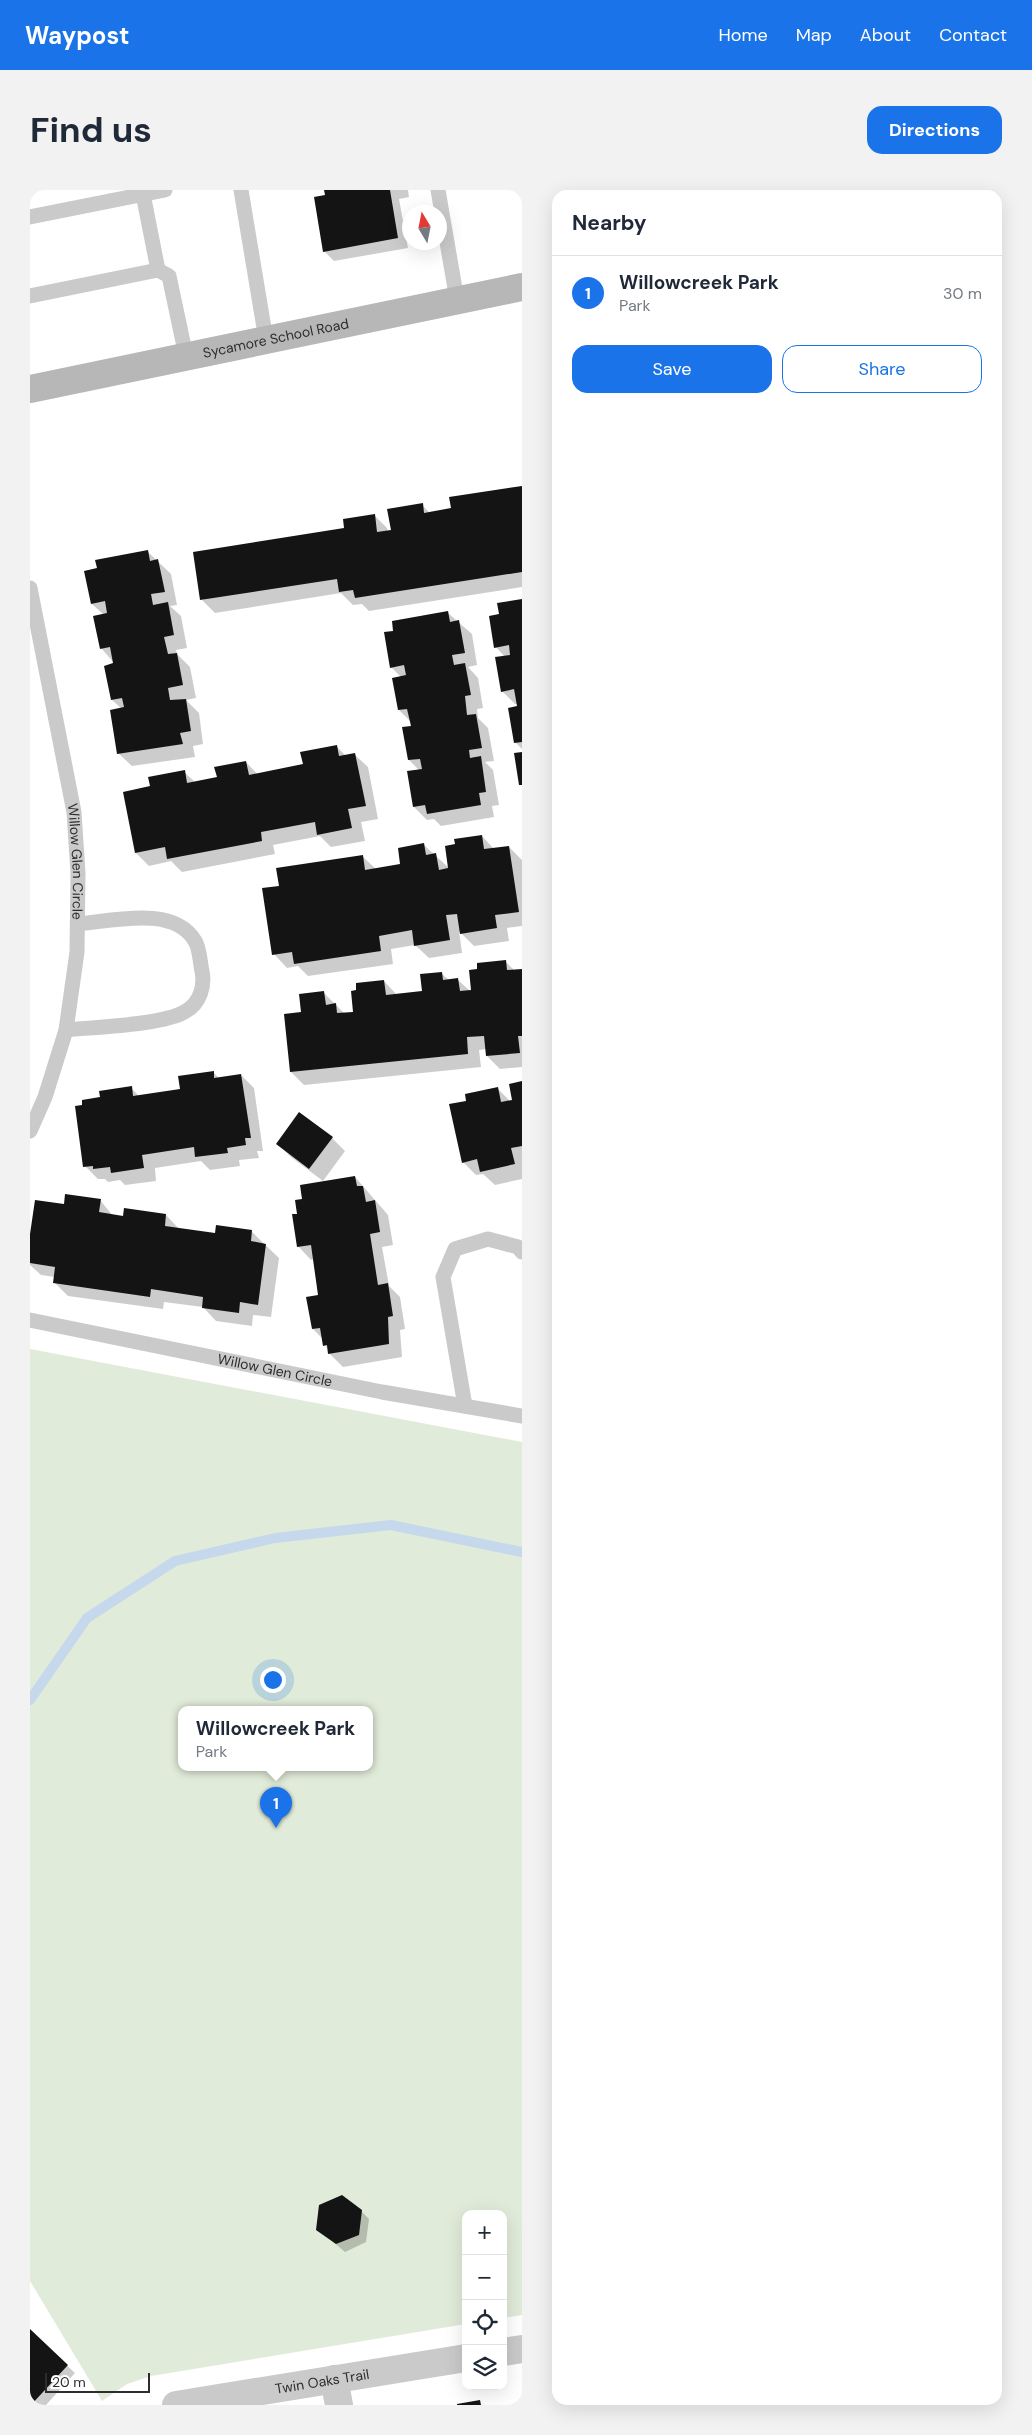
<!DOCTYPE html>
<meta charset="utf-8">
<style>
:root{--surface:#fff;--page:#f2f2f3;--text:#1f2937;--muted:#747a83;--line:#e0e1e3;--accent:#1a73e8}
body{margin:0;font-family:"DM Sans",sans-serif;background:var(--page);color:var(--text)}
.controls{position:absolute;right:15px;bottom:15px;display:grid;overflow:hidden;border-radius:10px;box-shadow:0 5px 20px #0002}
.controls button{width:45px;height:45px;display:grid;place-items:center;padding:0;border:0;border-bottom:1px solid var(--line);background:var(--surface);color:var(--text);font:25px sans-serif}
.compass{position:absolute;left:372px;top:15px;width:45px;height:45px;border-radius:50%;background:var(--surface);box-shadow:0 5px 20px #0002;rotate:350deg}
.scale{position:absolute;left:15px;bottom:12px;width:105px;box-sizing:border-box;padding-left:5px;border:2px solid #2d2d2d;border-top:0;font-size:14px;line-height:18px;white-space:nowrap;color:#2d2d2d;-webkit-text-stroke:4px #fff;paint-order:stroke}
.you{position:absolute;left:242px;top:1489px;width:18px;height:18px;margin:-12px;border:4px solid #fff;border-radius:50%;background:#1a73e8;box-shadow:0 0 0 8px #1a73e833}
.badge{display:grid;place-items:center;width:32px;height:32px;border-radius:50%;background:var(--accent);color:#fff;font-size:16px;font-weight:700}
.pin{position:absolute;translate:-50% -41px;filter:drop-shadow(0 1px 2px #0008)}
.pin::after{content:'';position:absolute;top:26px;width:18px;height:15px;background:inherit;clip-path:polygon(0 0,100% 0,50% 100%)}
.popup{position:absolute;left:148px;top:1516px;width:195px;height:65px;box-sizing:border-box;display:grid;place-content:center;border-radius:10px;background:var(--surface);filter:drop-shadow(0 1px 4px #0005);font-size:16px;white-space:nowrap;color:var(--muted)}
.popup b{font-size:19px;color:var(--text)}
.popup::after{content:'';position:absolute;left:50%;top:100%;margin-left:-10px;border:10px solid transparent;border-top-color:var(--surface)}
.list{margin:0;padding:0;list-style:none}
h2{display:flex;justify-content:space-between;align-items:center;height:65px;margin:0;padding:0 20px;font-size:21px}
h2 small{font-size:16px;font-weight:400;color:var(--muted)}
.list li{display:grid;grid-template-columns:32px 1fr auto;gap:15px;align-items:center;box-sizing:border-box;height:75px;padding:0 20px;border-top:1px solid var(--line)}
.list b{display:block;font-size:19px;white-space:nowrap}
.list p{margin:0;font-size:16px;white-space:nowrap;color:var(--muted)}
.list em{font-size:16px;font-style:normal;color:var(--muted)}
.actions{display:flex;gap:10px;padding:15px 20px}
.actions a{flex:1;padding:11px 0;border:1px solid var(--accent);border-radius:15px;text-align:center;font-size:18px;color:var(--accent)}
.actions .main{background:var(--accent);color:#fff}
.icon{flex:none;width:28px;height:28px;fill:none;stroke:currentColor;stroke-width:2;stroke-linecap:round;stroke-linejoin:round}
.map{position:relative;flex:none;width:492px;height:2215px;overflow:hidden;border-radius:15px}
header{display:flex;align-items:center;gap:30px;box-sizing:border-box;height:70px;padding:0 25px;background:var(--accent);color:#fff}
header strong{font-size:24px}
nav{display:flex;gap:28px;margin-inline-start:auto;font-size:18px}
.intro{display:flex;align-items:center;justify-content:space-between;box-sizing:border-box;height:120px;padding:0 30px}
h1{margin:0;font-size:35px}
.button{padding:12px 22px;border-radius:15px;background:var(--accent);color:#fff;font-size:18px;font-weight:700}
main{display:flex;gap:30px;padding:0 30px}
aside{flex:1;background:var(--surface);border-radius:15px;box-shadow:0 5px 20px #0002}
.map>svg:first-child{display:block}
.green{fill:#e1ebd9;fill-rule:evenodd}
.shadow{fill:#0003}
.lines{fill:none;stroke-linecap:round;stroke-linejoin:round}
.stream{stroke:#c5d8ec;stroke-width:10}
.building{fill:#141414}
.lane{stroke:#cacaca;stroke-width:15}
.street{stroke:#cacaca;stroke-width:28}
.secondary{stroke:#b7b7b7;stroke-width:28}
.labels{text-anchor:middle;dominant-baseline:central;stroke-width:5;stroke-linejoin:round;paint-order:stroke}
.street-label{font-size:14px;fill:#2d2d2d;stroke:#fff}
</style>
<header>
<strong>Waypost</strong>
<nav><a>Home</a><a>Map</a><a>About</a><a>Contact</a></nav>
</header>
<div class="intro"><h1>Find us</h1><a class="button">Directions</a></div>
<main>
<div class="map">
<svg width="492" height="2215" viewBox="0 0 492 2215">
<rect width="100%" height="100%" fill="#fff"/>
<!-- green -->
<path class="green" d="M0,1159L492,1252V2125L473,2128V2024H436V2134L121,2186L97,2194L72,2211L0,2091ZM152,1519H340V1577H152Z"/>
<!-- shadow -->
<path class="shadow" d="M295,0H378L379,7L369,9L378,58L304,71L294,61Z
M492,297V397L339,421L332,414L323,415L311,403L185,423L172,410L344,325L357,338L358,342L362,341L392,315L400,323L422,319Z
M117,361L141,384L147,415L140,416L151,426L157,458L146,460L147,464L160,477L166,508L156,510L169,523L173,554L163,556L165,567L102,576L88,563L92,519L82,510L85,474L71,458L74,425L62,414Z
M492,410V559L485,552L487,514H485L472,501L475,467L466,457L471,425Z
M418,423L442,444L447,475L438,477L448,488L453,518L447,519L448,528L458,538L464,571L455,572L463,580L469,615L462,616L464,627L411,636L404,629L397,630L384,617L390,581L379,570L381,532L369,520L371,487L361,477L365,442Z
M306,556L316,566L324,564L338,577L348,629L331,632L335,651L301,657L290,646L243,655L245,664L152,682L141,671L119,676L106,663L121,597L154,582L165,592L188,588L216,572L228,585L275,575Z
M452,646L464,659L479,657L492,670V736L477,738L479,751L444,756L429,741L432,763L399,768L385,755L361,759L363,774L278,786L268,776L257,778L244,764L251,697L332,666L346,679L371,675L394,655L419,678Z
M475,771L485,781L492,780V877L470,879L457,866L456,859L449,860L451,877L274,895L261,882L272,823L294,803L315,824L324,823L354,791L367,805L394,802L412,784L419,790H428L440,801Z
M183,882L189,888L211,885L224,898L233,961H227L229,968L209,970L210,976L180,980L171,971L125,978L126,991L95,995L90,990L78,992L75,989H68L55,976L54,916L101,898L109,906L152,900Z
M492,893V989L465,995L453,984L446,985L433,972L438,912L467,898L481,912L484,911Z
M302,948L315,961L293,991L261,967L248,954Z
M325,987L358,1025L363,1055L352,1057L359,1096L370,1107L375,1139L370,1140L372,1167L313,1177L299,1163L293,1149L283,1139L290,1106L284,1069L281,1070L268,1056V1025L273,1010Z
M70,1010L83,1026L136,1025L149,1039L186,1045L221,1041L249,1068L241,1127L223,1125L222,1136L186,1131L173,1117L134,1112L133,1119L38,1106L24,1092L25,1087L11,1085L0,1075V1053L35,1015Z
M331,2021L339,2029L336,2052L315,2062L288,2039Z
M0,2141L45,2183L16,2215H0Z"/>
<g class="lines">
<!-- stream -->
<path class="stream" d="M0,1510L57,1428L145,1371L245,1348L361,1335L492,1362"/>
</g>
<!-- building -->
<path class="building" d="M294,0H360L368,48L293,62L284,7L295,5Z
M492,296V382L325,408L323,400L309,402L307,389L170,410L163,362L314,338L313,329L345,324L347,342L361,340L357,319L393,313L394,323L421,318L419,307Z
M118,360L120,371L128,369L135,402L121,404L123,415L138,412L144,445L134,447L138,464L147,463L153,495L138,498L140,510L156,509L161,541L150,543L153,554L87,564L80,520L94,517L92,508L81,510L74,476L83,473L80,457L70,459L63,426L77,423L75,411L61,414L54,381L67,378L65,370Z
M492,409V552L484,553L478,518L487,516L484,499L471,502L465,467L480,465L479,455L464,458L459,426L469,424L467,413Z
M418,421L420,432L429,430L435,463L422,465L424,475L435,473L441,505L435,506L437,525L446,524L452,558L439,560L440,568L451,566L456,602L449,603L451,615L397,624L395,615L383,617L377,581L392,579L390,569L378,570L372,537L381,536L377,519L368,520L362,488L376,485L374,475L360,478L354,442L363,441L362,431Z
M307,555L309,566L325,563L336,616L318,619L322,638L287,645L285,632L231,642L232,651L137,669L135,657L105,663L93,602L120,596L118,587L155,580L157,593L187,587L184,577L216,571L219,585L273,574L270,562Z
M492,562V595H489L484,563Z
M452,645L454,659L479,656L489,722L465,725L467,738L430,744L427,724L416,725L420,750L384,756L382,740L349,746L351,761L264,774L262,762L242,765L232,698L249,696L246,678L333,665L335,680L370,674L368,658L394,653L396,665L406,663L409,680L418,678L415,656L425,654L424,649Z
M476,770L477,780L492,779V846H488L490,863L456,866L454,846L437,847L438,864L260,882L254,824L271,822L269,804L294,801L296,815L306,813L307,823L323,822L321,801L326,800V793L354,790L356,805L392,801L390,784L412,782L413,790L428,788L430,801L441,800L439,780L447,779V773Z
M184,881V888L211,884L221,948H215L216,955L197,958L198,963L165,967L164,957L112,965L114,978L81,983L80,977L63,979V976L53,977L45,916L52,915V910L70,907L69,901L102,896L103,906L150,899L148,886Z
M492,891V956L481,958L485,974L450,982L447,969L432,973L419,914L436,911L435,904L468,897L471,912L482,910L479,894Z
M269,922L303,947L279,979L246,954Z
M325,986L327,996H333L336,1012L345,1010L350,1042L340,1044L348,1095L358,1093L363,1126L358,1127L359,1154L298,1164L297,1155L293,1156L290,1138L282,1139L276,1107L288,1105L281,1055L267,1057L262,1024H267L265,1010L272,1009L270,995Z
M35,1004L71,1009L69,1022L93,1026L94,1018L136,1024L135,1036L185,1043L186,1035L222,1040L221,1051L236,1054L228,1115L210,1112L209,1123L172,1118L173,1107L121,1099L120,1107L23,1093L25,1077L0,1073V1044L5,1010L34,1014Z
M312,2005L332,2020L329,2045L306,2054L286,2040L289,2015Z
M0,2139L38,2175L1,2215H0Z
M450,2210L451,2215H427V2214Z"/>
<g class="lines">
<!-- lane -->
<g class="lane">
<path d="M211,0L236,150"/>
<path d="M408,0L427,110"/>
<path d="M113,4L128,80"/>
<path d="M0,27L135,0"/>
<path d="M0,106L128,80L139,86L156,166"/>
<path id="s1" d="M0,398L44,622L48,683L47,762L36,840L15,907L0,941"/>
<path d="M36,840C64,837 135,835 156,821C170,813 175,796 172,781C170,773 170,759 165,751C144,715 83,731 48,734"/>
<path id="s2" d="M0,1130L352,1202L492,1226"/>
<path d="M435,1216L413,1087L425,1059L458,1049L488,1057L492,1062"/>
</g>
<!-- street -->
<g class="street">
<path d="M473,2162L492,2159"/>
<path d="M304,2189L309,2215"/>
<path id="s3" d="M146,2215L436,2168"/>
</g>
<!-- secondary -->
<path class="secondary" id="s4" d="M0,199L492,97"/>
</g>
<g class="labels">
<!-- street labels -->
<g class="street-label">
<text stroke="none"><textPath href="#s4" startOffset="251">Sycamore School Road</textPath></text>
<text stroke="none"><textPath href="#s1" startOffset="278">Willow Glen Circle</textPath></text>
<text stroke="none"><textPath href="#s2" startOffset="250">Willow Glen Circle</textPath></text>
<text stroke="none"><textPath href="#s3" startOffset="148">Twin Oaks Trail</textPath></text>
</g>
</g>
</svg>
<div class="controls">
<button>+</button>
<button>−</button>
<button><svg class="icon" aria-label="locate" viewBox="0 0 24 24"><circle cx="12" cy="12" r="6"/><path d="M12 2v4M12 18v4M2 12h4M18 12h4"/></svg></button>
<button><svg class="icon" aria-label="layers" viewBox="0 0 24 24"><path d="M12 4l9 5-9 5-9-5zM3 14l9 5 9-5"/></svg></button>
</div>
<svg class="compass" viewBox="-18 -18 36 36"><path d="M0-13l5 13h-10z" fill="#e53935"/><path d="M0 13l5-13h-10z" fill="#747a83"/></svg>
<div class="scale">20 m</div>
<div class="you"></div>
<div class="pin badge" style="left:246px;top:1638px">1</div>
<div class="popup"><b>Willowcreek Park</b>Park</div>
</div>
<aside>
<h2>Nearby<small></small></h2>
<ul class="list">
<li><span class="badge">1</span><div><b>Willowcreek Park</b><p>Park</p></div><em>30 m</em></li>
</ul>
<div class="actions"><a class="main">Save</a><a>Share</a></div>
</aside>
</main>
